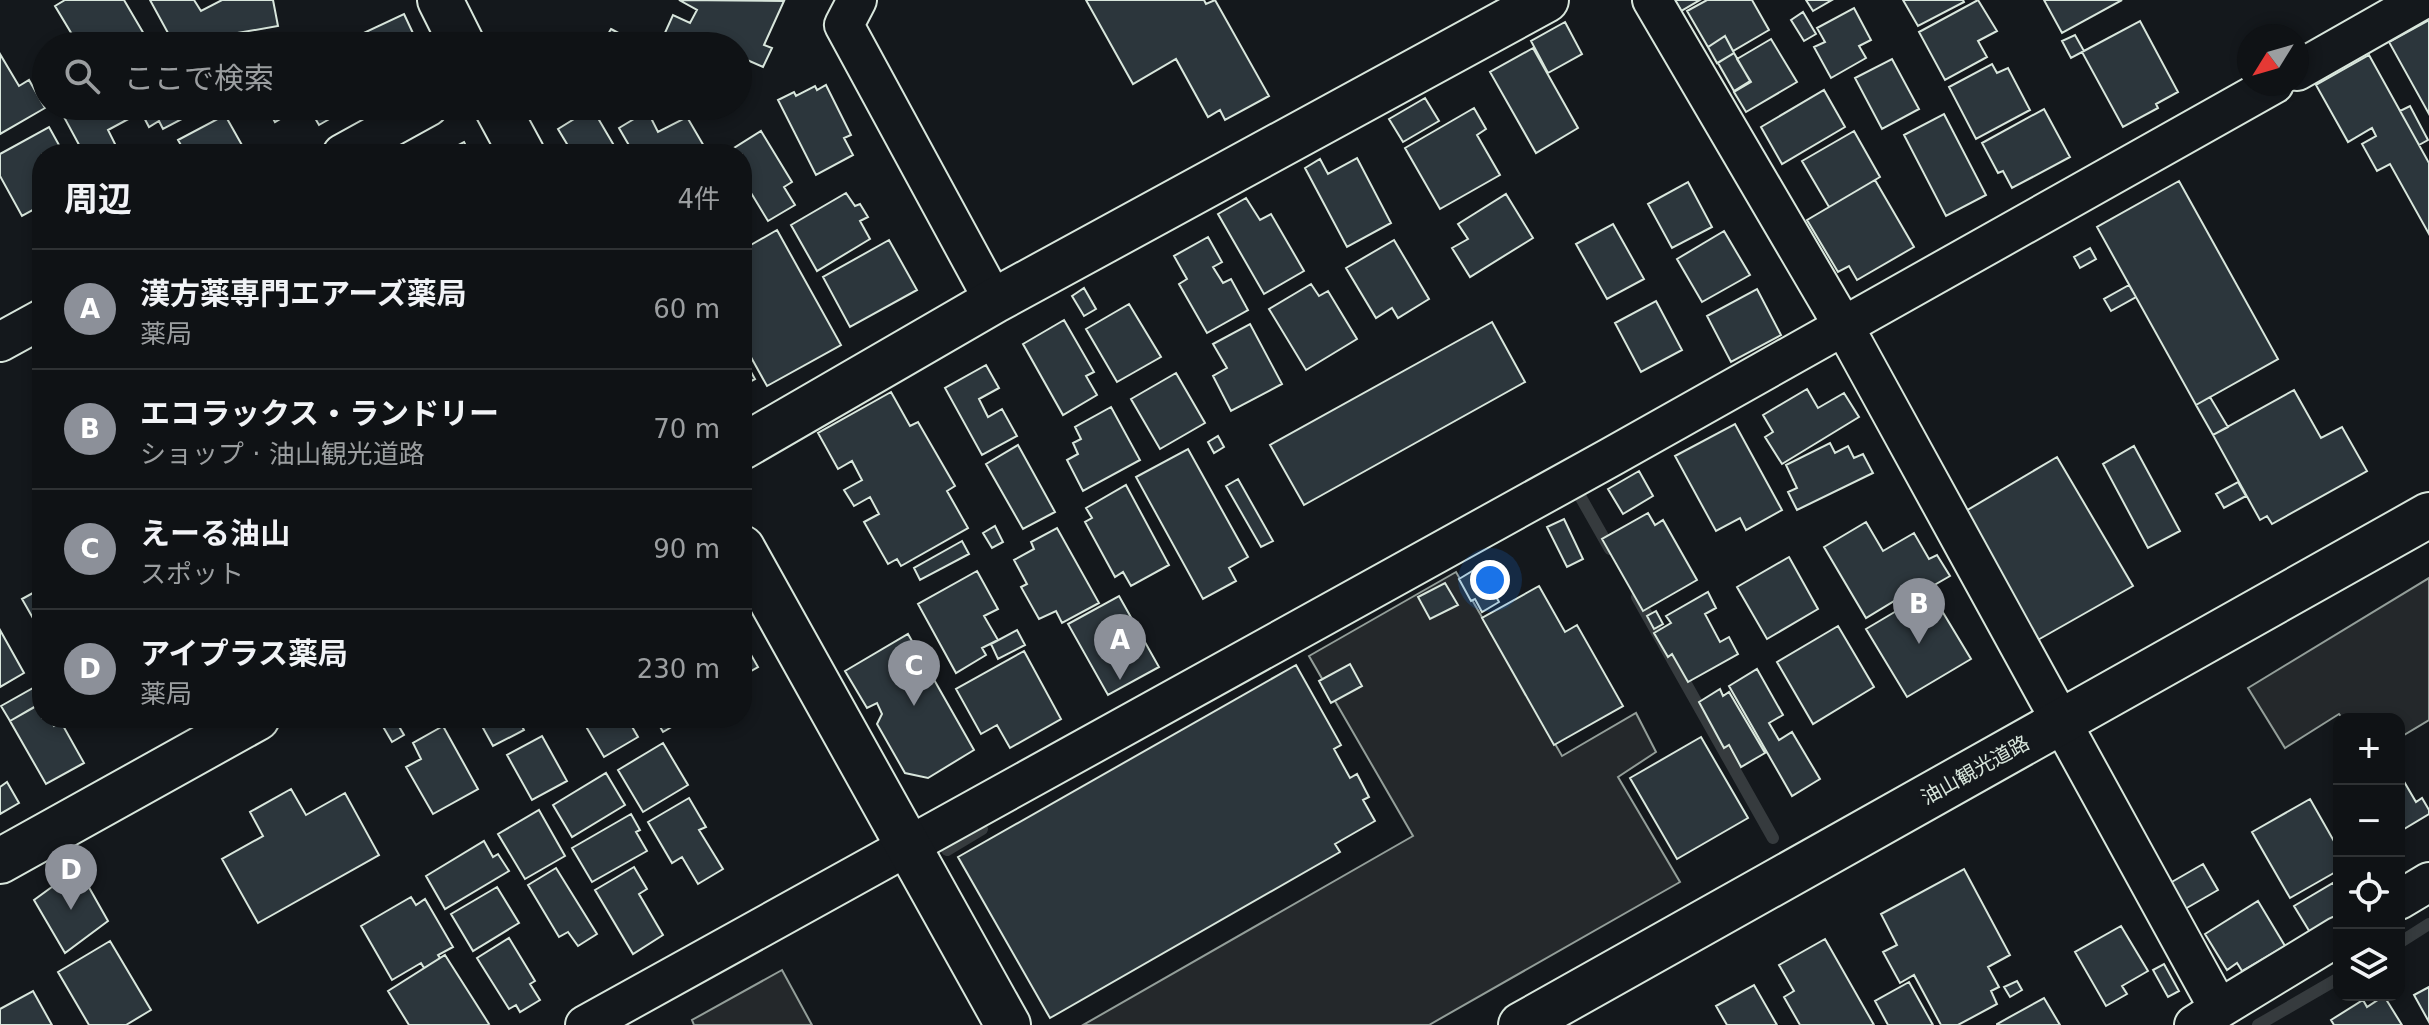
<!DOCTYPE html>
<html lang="ja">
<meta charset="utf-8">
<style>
:root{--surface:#0f1215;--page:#181b1e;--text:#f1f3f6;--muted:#9b9ea0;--line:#2f3234;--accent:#8c9099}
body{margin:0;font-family:"DejaVu Sans","Noto Sans JP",sans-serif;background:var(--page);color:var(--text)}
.controls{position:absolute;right:24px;bottom:24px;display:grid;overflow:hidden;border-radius:16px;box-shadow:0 4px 12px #0003}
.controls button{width:72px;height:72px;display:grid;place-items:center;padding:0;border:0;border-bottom:2px solid var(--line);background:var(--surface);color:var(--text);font:40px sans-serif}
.compass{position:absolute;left:2237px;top:24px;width:72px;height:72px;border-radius:50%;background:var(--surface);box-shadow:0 4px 12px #0003;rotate:233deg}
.you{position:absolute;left:1490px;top:580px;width:28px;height:28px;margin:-20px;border:6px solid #fff;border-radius:50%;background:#1a73e8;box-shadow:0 0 0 12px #1a73e833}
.badge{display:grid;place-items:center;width:52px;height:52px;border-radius:50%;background:var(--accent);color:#fff;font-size:26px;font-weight:700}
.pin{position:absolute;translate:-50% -66px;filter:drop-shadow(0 2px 4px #0008)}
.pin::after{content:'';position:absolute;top:42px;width:28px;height:24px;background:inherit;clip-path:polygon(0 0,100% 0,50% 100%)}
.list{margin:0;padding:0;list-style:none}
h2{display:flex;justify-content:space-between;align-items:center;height:104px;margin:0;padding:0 32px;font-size:34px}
h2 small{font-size:26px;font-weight:400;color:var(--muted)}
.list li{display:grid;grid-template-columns:52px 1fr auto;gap:24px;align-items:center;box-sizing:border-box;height:120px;padding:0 32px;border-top:2px solid var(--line)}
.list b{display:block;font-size:30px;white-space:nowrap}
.list p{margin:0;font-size:26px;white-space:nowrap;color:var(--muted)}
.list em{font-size:26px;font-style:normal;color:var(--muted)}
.icon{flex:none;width:44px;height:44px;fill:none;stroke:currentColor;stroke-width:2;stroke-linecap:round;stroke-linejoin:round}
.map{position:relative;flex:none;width:2429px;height:1025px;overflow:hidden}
.search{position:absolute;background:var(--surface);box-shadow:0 4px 12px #0003;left:32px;top:32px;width:720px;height:88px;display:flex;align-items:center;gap:20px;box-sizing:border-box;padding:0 28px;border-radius:44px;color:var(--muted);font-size:30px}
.panel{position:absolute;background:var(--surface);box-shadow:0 4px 12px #0003;left:32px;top:144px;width:720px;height:584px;border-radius:32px}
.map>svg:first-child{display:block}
.parking{fill:#24282b;stroke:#939e99;stroke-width:2}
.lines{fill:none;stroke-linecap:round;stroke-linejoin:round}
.stream{stroke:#363b3e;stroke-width:12}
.building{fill:#2c363c;stroke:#d8e6dc;stroke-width:2}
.minor-casing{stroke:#d8e6dc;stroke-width:42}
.tertiary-casing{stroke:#d8e6dc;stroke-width:48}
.secondary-casing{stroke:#d8e6dc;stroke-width:48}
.minor{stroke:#14181c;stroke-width:38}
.tertiary{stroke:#14181c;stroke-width:44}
.secondary{stroke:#14181c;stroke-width:44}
.labels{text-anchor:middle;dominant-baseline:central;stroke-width:6;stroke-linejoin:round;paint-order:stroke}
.street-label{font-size:20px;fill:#d8e6dc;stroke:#14181c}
</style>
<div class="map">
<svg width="2429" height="1025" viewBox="0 0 2429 1025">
<rect width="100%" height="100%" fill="#14181c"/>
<!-- parking -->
<path class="parking" d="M1456,572L1562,756L1636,713L1656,752L1618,777L1680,882L1429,1025H1083L1413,836L1309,656Z
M2429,578V720L2399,738V719H2343L2339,714L2285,748L2248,688Z
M782,970L812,1025H694L692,1020Z"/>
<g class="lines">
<!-- stream -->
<path class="stream" d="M1580,496L1610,549
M1637,597L1773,838
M947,850L982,829
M2399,943L2429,924
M2258,1025L2339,978"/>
</g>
<!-- building -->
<path class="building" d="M65,0H124L151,46H79L55,6Z
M150,0H194L201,11L222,0H273L278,26L174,44Z
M679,0L784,1L764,45L772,48L763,67L738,56V46H659L673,15L690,23L697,10Z
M1086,0H1204L1206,4L1215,0L1269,96L1225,120L1220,110L1208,117L1176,59L1133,84Z
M1675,0H1700L1681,11Z
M1707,0H1752L1769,30L1733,51L1725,36L1708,47L1687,11Z
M1806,0H1832L1813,11Z
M1903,0H1963L1964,2L1918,26Z
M1978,0L1997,31L1978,41L1987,57L1945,80L1919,32Z
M2044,0H2122L2062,33Z
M1854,8L1871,40L1859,46L1866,58L1831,78L1814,47L1825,42L1817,28Z
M1803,12L1816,34L1804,41L1791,20Z
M404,14L419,46H339L338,45Z
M2429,20V114L2389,42Z
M2140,21L2178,92L2156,104L2158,108L2123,127L2082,52Z
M1565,22L1582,54L1548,73L1531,41Z
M611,29L641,45L640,46H601Z
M304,35L310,46H284Z
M2075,35L2084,51L2071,58L2062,41Z
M1725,36L1734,53L1717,63L1708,47Z
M1771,39L1797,82L1746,112L1734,92L1751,82L1737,59Z
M1533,48L1578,128L1536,153L1490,72Z
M1734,53L1750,81L1734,91L1718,63Z
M0,54L19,86L29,80L45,108L0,134Z
M2369,55L2429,163V234L2390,164L2377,171L2362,144L2376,136L2372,128L2348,142L2316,85Z
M1892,59L1919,109L1882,129L1855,78Z
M1992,64L1997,73L2008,68L2030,110L1976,139L1949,87Z
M826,85L851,135L844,138L853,155L816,175L778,100L794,92L796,96L815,86L817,90Z
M1824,90L1845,127L1782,164L1761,127Z
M1425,98L1439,121L1403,142L1389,119Z
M85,106H129L134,116L108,130L120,154H84L64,117Z
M138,106H201L203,108L163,129L159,121L149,127Z
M261,106H302L275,122L269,111L265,113Z
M308,106H352L319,125Z
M367,106H401L373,119Z
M2410,106L2428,140L2419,145L2400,111Z
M592,108L619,154H573L558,129Z
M1474,108L1486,129L1477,135L1500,175L1440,209L1405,148Z
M2044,109L2070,157L2012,188L2003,171L1998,173L1982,143Z
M1944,114L1986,195L1946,216L1904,135Z
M225,115L247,154H186L178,140Z
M639,116H650L658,132L687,117L708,153L634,154L619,128Z
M49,127L64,154H42V205L22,216L0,176V154Z
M761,131L792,182L784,187L795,205L768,221L742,178V154L726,153Z
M1854,131L1880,177L1829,207L1802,161Z
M464,142L470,154H441Z
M1357,158L1391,223L1347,247L1305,168L1320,159L1328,174Z
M1875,180L1914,247L1857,280L1849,266L1838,272L1807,220Z
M2179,181L2278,359L2196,405L2097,227Z
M1688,182L1712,227L1672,248L1648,204Z
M846,193L855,206L860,204L868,217L860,221L870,239L817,271L791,225Z
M1506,194L1533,238L1470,277L1452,248L1468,239L1458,224Z
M1246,198L1260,220L1271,214L1304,271L1264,294L1218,214Z
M742,215L750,230L742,235Z
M1613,224L1644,279L1607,299L1576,244Z
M777,230L841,345L767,386L742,341V250Z
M1724,231L1750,275L1702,302L1677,259Z
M42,233V252L34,238Z
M1208,237L1222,262L1213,267L1223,283L1231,279L1248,310L1207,333L1179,284L1187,279L1174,256Z
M889,240L917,290L850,327L823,277Z
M1394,240L1429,299L1398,318L1392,308L1376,318L1346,268Z
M2090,248L2096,259L2080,268L2074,257Z
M1311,284L1319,296L1328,291L1357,339L1306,370L1269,309Z
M2129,285L2136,297L2111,311L2104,299Z
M1084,288L1096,309L1084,316L1072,296Z
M1757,289L1781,335L1731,362L1707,316Z
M1656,301L1682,350L1641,372L1615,323Z
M1129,304L1161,357L1117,382L1086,329Z
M1064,320L1094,372L1086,376L1097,395L1063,415L1023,344Z
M1492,322L1525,382L1304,505L1270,445Z
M1250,324L1282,384L1231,411L1213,376L1227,368L1213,344Z
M742,356L755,379L742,386Z
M986,365L999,388L979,399L988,417L1002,409L1017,436L982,455L945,388Z
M1176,373L1205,423L1160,449L1131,399Z
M1807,389L1818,408L1844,393L1859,417L1782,464L1765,437L1773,432L1763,415Z
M2294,390L2321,438L2342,427L2367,471L2272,524L2267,516L2260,520L2213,435Z
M891,392L910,426L918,422L955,486L947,491L968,528L901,566L897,559L888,564L864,522L879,514L870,497L854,506L844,490L862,480L852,461L838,469L818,433Z
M2210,397L2228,427L2213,435L2196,405Z
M1111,407L1140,460L1083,491L1067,460L1078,454L1073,443L1081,439L1075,427Z
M1735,424L1782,510L1746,530L1740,518L1716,531L1675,456Z
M1218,436L1224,447L1214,453L1208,442Z
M1830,443L1835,453L1848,446L1854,458L1863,454L1873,473L1797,510L1788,492L1797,488L1786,465Z
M1018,445L1055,512L1023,529L986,464Z
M2134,446L2180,531L2148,548L2103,464Z
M1188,449L1248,557L1229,568L1236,581L1203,599L1136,477Z
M2057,457L2133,586L2036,641L1964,512Z
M1639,471L1653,496L1623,514L1608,489Z
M1238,479L1273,541L1261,547L1226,486Z
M2238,482L2246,496L2224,508L2216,494Z
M1126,485L1169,565L1131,586L1123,572L1115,577L1085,522L1092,518L1086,508Z
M1648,513L1655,525L1663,520L1697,580L1643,611L1602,539Z
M1564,519L1583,559L1567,567L1547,527Z
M1866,522L1883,551L1914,533L1929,559L1937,555L1950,576L1922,592L1919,586L1866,618L1824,547Z
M995,526L1003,542L992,548L983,533Z
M1057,528L1099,603L1062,623L1056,611L1039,619L1021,587L1027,584L1014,560L1034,549L1031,542Z
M962,541L969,554L920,580L914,568Z
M1789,557L1818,609L1767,639L1737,587Z
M1479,567L1499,602L1482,612L1475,599L1471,601L1459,579Z
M977,571L998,609L984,616L998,640L982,648L986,655L956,673L918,604Z
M1445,583L1458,605L1430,619L1418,597Z
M1539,586L1565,632L1577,625L1623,706L1554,745L1482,618Z
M42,588V634L22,599Z
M1930,591L1971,659L1907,697L1866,629Z
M1708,592L1716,608L1705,614L1720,642L1729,637L1738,654L1688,682L1672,654L1668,657L1654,633L1671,623L1666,616Z
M1119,596L1159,667L1108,695L1068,624Z
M1656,611L1663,624L1654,629L1647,616Z
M1838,626L1874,687L1813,724L1777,662Z
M0,630L24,673L0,687Z
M1017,630L1025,645L998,659L991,644Z
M908,634L974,750L928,778L905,773L877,724L882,714L877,703L867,708L845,671Z
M742,639L758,667L742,676Z
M1024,651L1061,719L1010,748L997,725L981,734L956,689Z
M1350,664L1362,686L1331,703L1319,681Z
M1296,665L1341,745L1334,749L1350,778L1357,774L1369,797L1363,800L1375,821L1335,844L1340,852L1050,1018L958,857Z
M1757,669L1783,715L1769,723L1779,740L1792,732L1820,779L1792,796L1729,686Z
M42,683V703L10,721L1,706Z
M1720,689L1723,696L1729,692L1765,753L1741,767L1729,745L1724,748L1699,702Z
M41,703L42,718H49L54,726L61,722L84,763L46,784L10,721Z
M378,718H394L404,735L392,742Z
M502,718H518L524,730L493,746L483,728Z
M581,718H627L638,737L604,757Z
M655,718H687L663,732Z
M443,726L478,789L433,814L406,767L421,759L413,743Z
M542,736L567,781L532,800L507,755Z
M1701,737L1748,818L1677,859L1630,778Z
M663,743L688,785L643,812L618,770Z
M606,773L625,805L572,837L553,805Z
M2399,773L2416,802L2422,798L2429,810V814L2399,832Z
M7,782L19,803L0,814V787Z
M291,789L306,815L345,793L379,855L258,923L222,859L263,836L250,812Z
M689,798L706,827L699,830L723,869L698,884L682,857L672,863L648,822Z
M2310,799L2339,850V870L2290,898L2252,832Z
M539,810L565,856L525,879L498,834Z
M631,814L640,830L636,832L647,851L592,882L572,848Z
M484,841L493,857L498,854L509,871L445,909L426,876Z
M2203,864L2218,890L2185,909L2170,883Z
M634,867L647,889L639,894L663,935L633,954L595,890Z
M78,868L108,921L65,953L34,900Z
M556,868L597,934L578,946L568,932L559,937L528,885Z
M1964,869L2010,955L1988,967L1999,987L1991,991L1997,1004L1958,1025H1941L1914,975L1900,983L1883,952L1897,945L1881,914Z
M2333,883L2339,894V918L2311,934L2294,906Z
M497,887L519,923L473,951L451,914Z
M411,897L416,905L425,899L453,947L438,955L440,958L424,968L421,963L392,980L361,926Z
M2258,901L2285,946L2242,971L2237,963L2227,970L2205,934Z
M2121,926L2148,971L2122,986L2127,994L2106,1006L2075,952Z
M509,938L535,981L530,984L540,1000L520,1012L516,1005L509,1009L477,958Z
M1825,939L1874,1025H1800L1784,997L1794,991L1779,965Z
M110,941L151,1010L126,1025H89L58,972Z
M445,955L489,1024L487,1025H409L388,991Z
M2164,964L2179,991L2168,997L2153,970Z
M2017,981L2022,990L2010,997L2004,987Z
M1909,982L1933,1025H1888L1875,1001Z
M1754,985L1777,1025H1727L1716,1006Z
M2429,987V1022L2414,995Z
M33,991L52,1025H0V1009Z
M2384,996L2402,1025H2334L2331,1020L2363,1000L2367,1007Z
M2044,998L2060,1025H1997V1024Z"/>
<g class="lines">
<defs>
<path id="minor" d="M857,0L844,25L994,301
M1652,0L1852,341L2219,1009L2194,1025
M2297,71L2422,0
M342,154L429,106
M0,342L42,319
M2399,900L2429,882
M2219,1009L2339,936
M585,1025C1150,716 1713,401 2274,84"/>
<path id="tertiary" d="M440,0L463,46
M496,106L522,154
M742,447L994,301L1546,0
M742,548L1008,1025
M0,861L257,718"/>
<path id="secondary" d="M1521,1025L2429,515"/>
</defs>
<!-- minor casing -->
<use href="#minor" class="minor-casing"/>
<!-- tertiary casing -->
<use href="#tertiary" class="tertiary-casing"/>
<!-- secondary casing -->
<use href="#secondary" class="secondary-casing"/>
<!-- minor -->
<use href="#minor" class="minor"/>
<!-- tertiary -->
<use href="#tertiary" class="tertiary"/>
<!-- secondary -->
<use href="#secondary" class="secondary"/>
</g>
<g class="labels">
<!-- street labels -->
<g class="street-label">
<text transform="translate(1975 770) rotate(-29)">油山観光道路</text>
</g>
</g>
</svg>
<div class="controls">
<button>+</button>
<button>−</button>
<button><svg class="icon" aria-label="locate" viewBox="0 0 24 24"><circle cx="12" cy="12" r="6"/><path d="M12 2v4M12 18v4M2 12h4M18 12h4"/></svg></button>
<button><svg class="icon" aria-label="layers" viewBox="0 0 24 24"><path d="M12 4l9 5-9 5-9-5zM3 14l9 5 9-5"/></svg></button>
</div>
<svg class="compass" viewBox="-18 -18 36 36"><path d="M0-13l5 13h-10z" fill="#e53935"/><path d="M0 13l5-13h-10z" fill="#9b9ea0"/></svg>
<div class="you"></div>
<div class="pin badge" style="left:1120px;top:680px">A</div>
<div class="pin badge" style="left:1919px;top:644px">B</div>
<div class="pin badge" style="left:914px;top:706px">C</div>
<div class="pin badge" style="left:71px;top:910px">D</div>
<div class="search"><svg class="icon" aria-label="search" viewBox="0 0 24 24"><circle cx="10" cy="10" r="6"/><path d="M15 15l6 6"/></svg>ここで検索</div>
<section class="panel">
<h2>周辺<small>4件</small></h2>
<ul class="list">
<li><span class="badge">A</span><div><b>漢方薬専門エアーズ薬局</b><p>薬局</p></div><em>60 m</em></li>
<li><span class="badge">B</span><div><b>エコラックス・ランドリー</b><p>ショップ · 油山観光道路</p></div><em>70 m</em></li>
<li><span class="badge">C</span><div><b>えーる油山</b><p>スポット</p></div><em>90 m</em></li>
<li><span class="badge">D</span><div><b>アイプラス薬局</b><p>薬局</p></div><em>230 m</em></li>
</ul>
</section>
</div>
